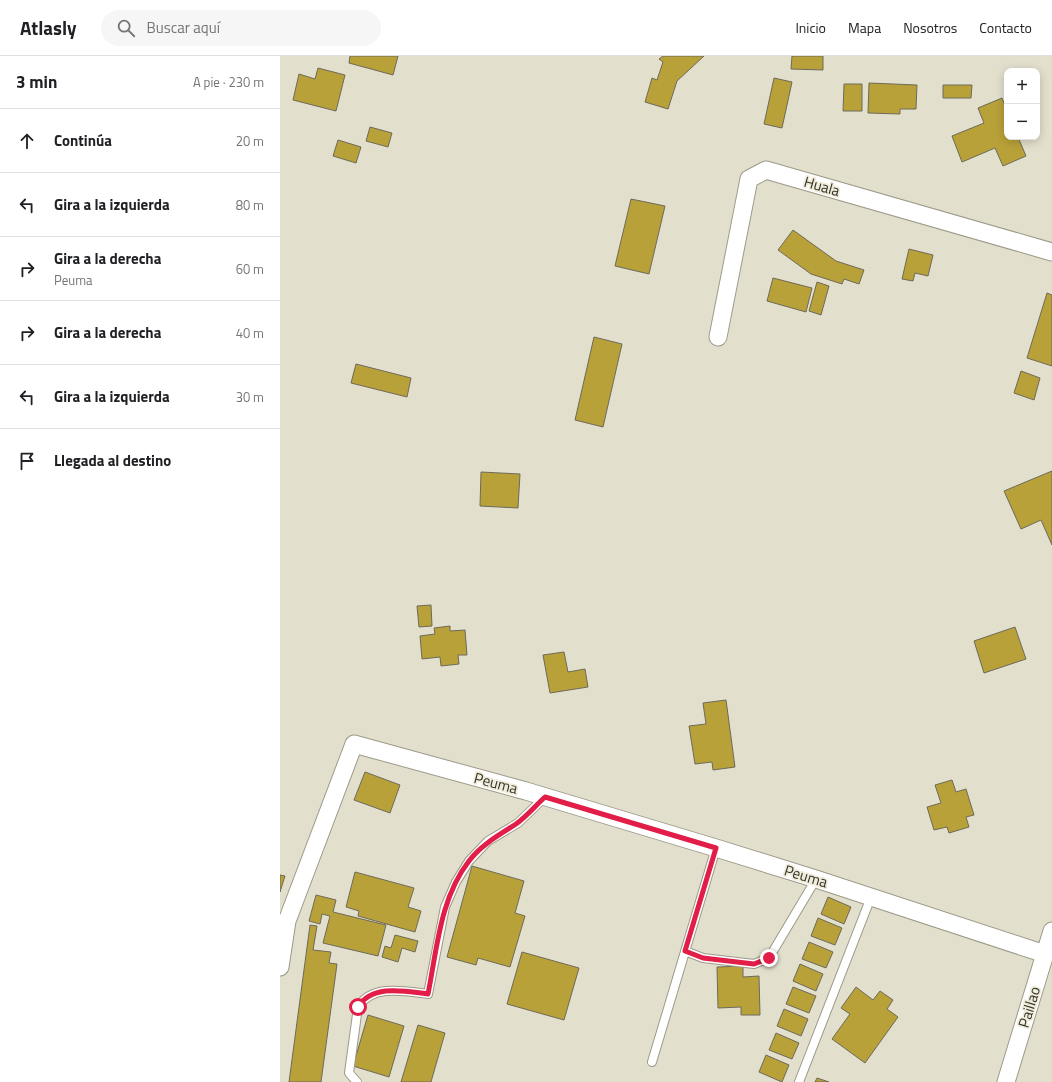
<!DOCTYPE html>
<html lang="es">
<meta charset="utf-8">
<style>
:root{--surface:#fff;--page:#f6f6f6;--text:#202124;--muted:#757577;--line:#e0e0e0}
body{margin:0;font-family:"Titillium Web",sans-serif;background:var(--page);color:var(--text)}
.controls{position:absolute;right:12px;top:12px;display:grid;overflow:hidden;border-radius:8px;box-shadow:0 2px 10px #0003}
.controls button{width:36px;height:36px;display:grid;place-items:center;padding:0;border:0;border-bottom:1px solid var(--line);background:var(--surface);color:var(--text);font:20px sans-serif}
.stop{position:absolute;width:12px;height:12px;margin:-9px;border:3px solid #e11d48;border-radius:50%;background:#fff}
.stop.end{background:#e11d48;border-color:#fff;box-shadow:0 1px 4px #0008}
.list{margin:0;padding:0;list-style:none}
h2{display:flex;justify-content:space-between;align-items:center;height:52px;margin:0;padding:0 16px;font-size:17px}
h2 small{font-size:13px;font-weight:400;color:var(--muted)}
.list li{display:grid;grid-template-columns:26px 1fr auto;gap:12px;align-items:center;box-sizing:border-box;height:64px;padding:0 16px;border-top:1px solid var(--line)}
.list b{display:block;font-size:15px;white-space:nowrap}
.list p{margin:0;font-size:13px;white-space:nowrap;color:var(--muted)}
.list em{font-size:13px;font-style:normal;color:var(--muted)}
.icon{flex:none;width:22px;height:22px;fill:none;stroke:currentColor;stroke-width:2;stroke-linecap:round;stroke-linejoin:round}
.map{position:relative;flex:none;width:772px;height:1026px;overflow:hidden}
header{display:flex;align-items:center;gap:24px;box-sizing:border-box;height:56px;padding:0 20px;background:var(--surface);border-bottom:1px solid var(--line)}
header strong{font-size:19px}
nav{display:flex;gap:22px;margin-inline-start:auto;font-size:14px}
.search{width:280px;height:36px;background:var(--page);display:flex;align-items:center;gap:10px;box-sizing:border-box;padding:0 14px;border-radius:22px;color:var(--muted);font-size:15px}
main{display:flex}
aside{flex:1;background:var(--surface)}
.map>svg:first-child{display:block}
.building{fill:#b8a139;stroke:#6d6a5a}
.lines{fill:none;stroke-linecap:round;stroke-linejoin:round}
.lane-casing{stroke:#9d9a89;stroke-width:10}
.street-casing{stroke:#9d9a89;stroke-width:19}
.lane{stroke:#fff;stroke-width:8}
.street{stroke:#fff;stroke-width:17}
.route{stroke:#e11d48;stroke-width:5}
.labels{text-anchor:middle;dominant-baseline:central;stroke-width:3.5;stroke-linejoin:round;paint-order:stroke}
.street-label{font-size:15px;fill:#34322b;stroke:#f0ecda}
</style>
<header>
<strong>Atlasly</strong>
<div class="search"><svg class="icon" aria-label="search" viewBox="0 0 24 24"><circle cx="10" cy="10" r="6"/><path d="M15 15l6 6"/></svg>Buscar aquí</div>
<nav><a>Inicio</a><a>Mapa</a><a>Nosotros</a><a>Contacto</a></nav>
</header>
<main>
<aside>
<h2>3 min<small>A pie · 230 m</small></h2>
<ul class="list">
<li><svg class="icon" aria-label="ahead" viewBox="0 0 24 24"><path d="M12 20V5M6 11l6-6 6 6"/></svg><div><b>Continúa</b></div><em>20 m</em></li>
<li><svg class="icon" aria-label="left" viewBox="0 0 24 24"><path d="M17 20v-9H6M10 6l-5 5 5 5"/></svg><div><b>Gira a la izquierda</b></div><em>80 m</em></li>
<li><svg class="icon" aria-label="right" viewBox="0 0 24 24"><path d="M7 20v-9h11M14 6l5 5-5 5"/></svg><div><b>Gira a la derecha</b><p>Peuma</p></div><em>60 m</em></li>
<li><svg class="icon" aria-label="right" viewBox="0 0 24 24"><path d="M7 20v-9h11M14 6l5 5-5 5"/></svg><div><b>Gira a la derecha</b></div><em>40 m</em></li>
<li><svg class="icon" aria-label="left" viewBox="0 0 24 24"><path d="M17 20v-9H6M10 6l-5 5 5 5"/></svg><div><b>Gira a la izquierda</b></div><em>30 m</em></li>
<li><svg class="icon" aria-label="arrive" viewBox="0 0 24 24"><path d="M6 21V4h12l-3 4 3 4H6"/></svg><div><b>Llegada al destino</b></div></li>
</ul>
</aside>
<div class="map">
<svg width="772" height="1026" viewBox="0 0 772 1026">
<rect width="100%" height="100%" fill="#e2dfcd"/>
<!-- building -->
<path class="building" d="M70,0H118L113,19L69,7Z
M383,0H424L397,25L388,53L365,46L372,22L377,24L383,6L379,3Z
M512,0H543V14L511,13Z
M38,12L65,19L56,55L13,44L19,18L35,23Z
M494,22L512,26L502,72L484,68Z
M589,27L637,29L636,53H620V58L588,57Z
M564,28H582V55H563Z
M663,29H692L691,42H663Z
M722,42L727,54V81H738L746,100L723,110L715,92L682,106L672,80L704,67L698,52Z
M90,71L112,77L108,91L86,85Z
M58,84L81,91L76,107L53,100Z
M351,143L385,150L369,218L335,210Z
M513,174L556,205L584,214L579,228L564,223L562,228L531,218L498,194Z
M629,193L653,199L648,220L635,217L633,225L622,223Z
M493,222L532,232L526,256L487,245Z
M537,226L549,230L541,259L529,255Z
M767,237L772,239V310L747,302Z
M314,281L342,288L323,371L295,364Z
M76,308L131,322L127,341L71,327Z
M741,315L760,322L754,344L734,337Z
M772,415V489L761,464L741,473L724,435Z
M201,416L240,418L238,452L200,450Z
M151,549L152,570L139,571L137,550Z
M170,570V575L185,574L187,599H178L179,608L161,610L160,601L142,603L140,580L155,578L154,572Z
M735,571L746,603L704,617L694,585Z
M284,596L288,616L305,613L308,631L270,637L263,599Z
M446,644L455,711L433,714L432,706L415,708L409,670L426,668L423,647Z
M85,716L120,729L110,757L74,744Z
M672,724L676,736L686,733L694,759L686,761L689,771L669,777L667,771L654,774L647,751L661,747L655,729Z
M192,810L244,825L235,857L245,860L230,911L198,902L196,909L167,901Z
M75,816L134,832L128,851L141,855L135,876L78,860L79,855L66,851Z
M0,819L5,820L0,836Z
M36,839L56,844L53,856L106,869L98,900L43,887L50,860L42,858L40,868L29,865Z
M548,841L571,851L564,868L541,858Z
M538,862L562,872L555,889L531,880Z
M30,869L37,870L33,894L51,896L49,907L57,908L41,1026H9Z
M115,879L138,885L135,896L122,892L118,906L102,901L105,890L111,892Z
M529,886L553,896L546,912L522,903Z
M242,896L299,912L284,964L227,948Z
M520,908L543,918L536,935L513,925Z
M463,910V921L479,920L480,959H461V951L438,952L437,911Z
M513,931L536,940L529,957L506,948Z
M576,931L593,944L600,935L613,944L607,953L618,961L585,1007L552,983L570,958L561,952Z
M504,953L528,963L521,980L497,970Z
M88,959L124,970L109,1021L73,1010Z
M138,969L165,977L151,1026H121Z
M496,977L519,987L512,1003L489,994Z
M486,999L509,1009L502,1026L479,1016Z
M537,1022L549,1026H535Z"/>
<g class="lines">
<defs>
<path id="lane" d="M405,895L423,902L474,908L489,902L536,823
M372,1006L436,792
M77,1026L69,1017L78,951C92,928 124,935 148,938L165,851L176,826L189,805L208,785L238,767L265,741
M519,1026L591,841"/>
<path id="street" d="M438,281L469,123L486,114L772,196
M0,911L7,865L74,688L246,735L436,792L536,823L765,898
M726,1026L772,875"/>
</defs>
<!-- lane casing -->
<use href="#lane" class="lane-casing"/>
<!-- street casing -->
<use href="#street" class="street-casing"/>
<!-- lane -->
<use href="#lane" class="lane"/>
<!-- street -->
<use href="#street" class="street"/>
</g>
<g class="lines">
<!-- route -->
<path class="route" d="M78,951C92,928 124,935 148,938C157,893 160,842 189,805C201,789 219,779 236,768C247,760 256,749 265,741L436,792L405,895L423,902L474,908L489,902"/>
</g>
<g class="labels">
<!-- street labels -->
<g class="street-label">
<text transform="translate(542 130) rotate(16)">Huala</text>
<text transform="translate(216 727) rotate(15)">Peuma</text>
<text transform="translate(526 820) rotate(17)">Peuma</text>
<text transform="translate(749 951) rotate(-73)">Paillao</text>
</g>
</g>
</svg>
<div class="controls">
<button>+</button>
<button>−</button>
</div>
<div class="stop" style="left:78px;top:951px"></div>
<div class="stop end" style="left:489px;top:902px"></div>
</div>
</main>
